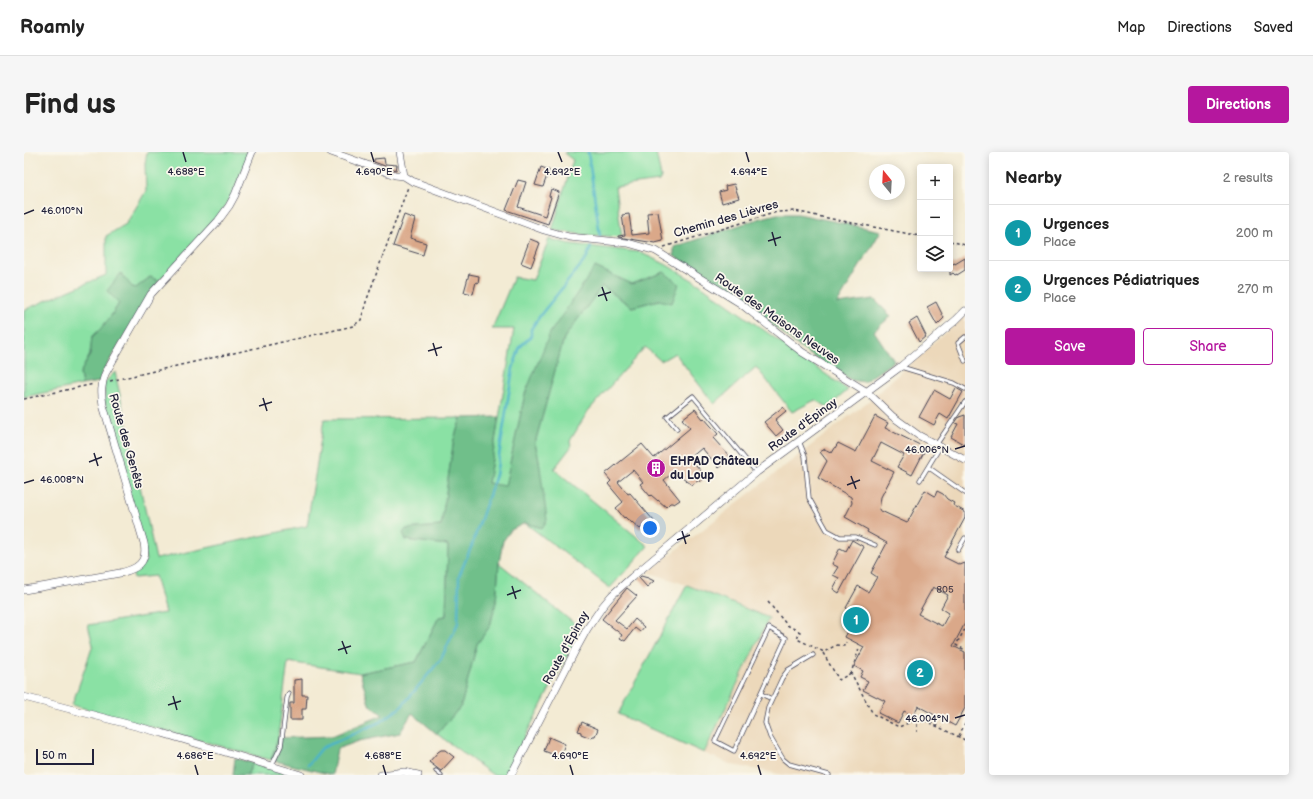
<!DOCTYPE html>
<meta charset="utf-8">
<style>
:root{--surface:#fff;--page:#f6f6f6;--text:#222;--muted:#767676;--line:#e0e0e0;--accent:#b5179e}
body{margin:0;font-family:"Balsamiq Sans",sans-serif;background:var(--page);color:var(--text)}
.controls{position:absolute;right:12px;top:12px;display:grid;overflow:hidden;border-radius:4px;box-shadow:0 2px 10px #0003}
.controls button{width:36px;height:36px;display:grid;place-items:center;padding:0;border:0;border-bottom:1px solid var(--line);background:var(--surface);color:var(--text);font:20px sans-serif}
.compass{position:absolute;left:845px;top:12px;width:36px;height:36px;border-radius:50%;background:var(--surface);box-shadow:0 2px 10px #0003;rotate:342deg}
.scale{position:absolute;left:12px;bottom:10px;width:58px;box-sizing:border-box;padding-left:4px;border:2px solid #22223b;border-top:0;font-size:11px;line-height:14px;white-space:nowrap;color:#22223b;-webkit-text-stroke:3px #fbf7ec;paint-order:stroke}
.you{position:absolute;left:626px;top:376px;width:14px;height:14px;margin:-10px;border:3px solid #fff;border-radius:50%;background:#1a73e8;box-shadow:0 0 0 6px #1a73e833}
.badge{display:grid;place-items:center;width:26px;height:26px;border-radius:50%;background:var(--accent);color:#fff;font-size:13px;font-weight:700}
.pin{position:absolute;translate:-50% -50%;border:2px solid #fff;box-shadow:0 1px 4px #0006}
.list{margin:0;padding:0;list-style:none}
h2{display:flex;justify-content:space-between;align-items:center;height:52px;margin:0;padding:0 16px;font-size:17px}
h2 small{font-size:13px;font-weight:400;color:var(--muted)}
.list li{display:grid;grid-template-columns:26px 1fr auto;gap:12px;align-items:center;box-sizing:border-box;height:56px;padding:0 16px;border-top:1px solid var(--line)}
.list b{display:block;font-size:15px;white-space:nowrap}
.list p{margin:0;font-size:13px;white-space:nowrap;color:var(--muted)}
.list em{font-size:13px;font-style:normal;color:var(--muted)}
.actions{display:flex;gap:8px;padding:12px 16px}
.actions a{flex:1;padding:9px 0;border:1px solid var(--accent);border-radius:4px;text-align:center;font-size:14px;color:var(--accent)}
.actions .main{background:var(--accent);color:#fff}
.icon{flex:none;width:22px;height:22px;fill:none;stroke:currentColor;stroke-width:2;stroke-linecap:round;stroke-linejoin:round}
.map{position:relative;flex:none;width:941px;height:623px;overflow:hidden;border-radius:4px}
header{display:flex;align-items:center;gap:24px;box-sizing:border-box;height:56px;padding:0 20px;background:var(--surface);border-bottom:1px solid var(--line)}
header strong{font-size:19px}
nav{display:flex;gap:22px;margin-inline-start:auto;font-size:14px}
.intro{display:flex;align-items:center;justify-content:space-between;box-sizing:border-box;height:96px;padding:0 24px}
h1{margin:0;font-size:28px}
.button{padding:10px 18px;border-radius:4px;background:var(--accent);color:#fff;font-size:14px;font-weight:700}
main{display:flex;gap:24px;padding:0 24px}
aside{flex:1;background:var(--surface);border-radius:4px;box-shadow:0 2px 10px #0003}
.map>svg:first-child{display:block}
.built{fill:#ecd8ba}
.green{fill:#8ae1a4;stroke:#568270}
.forest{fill:#6fbf8a;stroke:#487062}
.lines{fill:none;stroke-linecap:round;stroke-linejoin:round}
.stream{stroke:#4bb3c9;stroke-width:2.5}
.building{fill:#daa889;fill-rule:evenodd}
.service-casing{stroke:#414052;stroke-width:5}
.minor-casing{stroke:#414052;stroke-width:8}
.path{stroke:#414052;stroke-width:1.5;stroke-dasharray:3 3;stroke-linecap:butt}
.service{stroke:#fff;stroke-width:3.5}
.minor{stroke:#fff;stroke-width:7}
.ticks{fill:none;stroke:#22223b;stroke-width:1.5}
.labels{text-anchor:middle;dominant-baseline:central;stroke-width:3.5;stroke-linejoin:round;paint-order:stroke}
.number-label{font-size:10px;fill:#50444e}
.street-label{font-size:12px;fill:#22223b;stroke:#fbf7ec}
.poi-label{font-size:12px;font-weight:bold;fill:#22223b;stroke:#fbf7ec;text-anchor:start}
.ticks-label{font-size:10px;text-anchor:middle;fill:#22223b;stroke:#fbf7ec;stroke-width:3.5;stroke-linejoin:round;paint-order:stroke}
</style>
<header>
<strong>Roamly</strong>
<nav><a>Map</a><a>Directions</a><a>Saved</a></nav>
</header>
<div class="intro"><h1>Find us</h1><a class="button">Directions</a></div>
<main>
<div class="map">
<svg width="941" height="623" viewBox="0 0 941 623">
<rect width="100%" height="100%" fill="#fbf7ec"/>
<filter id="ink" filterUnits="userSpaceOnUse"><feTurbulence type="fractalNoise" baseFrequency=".025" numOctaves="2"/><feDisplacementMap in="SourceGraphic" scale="8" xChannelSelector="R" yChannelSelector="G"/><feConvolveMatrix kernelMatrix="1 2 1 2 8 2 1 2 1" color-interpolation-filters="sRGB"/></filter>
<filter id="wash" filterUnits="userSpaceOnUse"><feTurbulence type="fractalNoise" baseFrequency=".012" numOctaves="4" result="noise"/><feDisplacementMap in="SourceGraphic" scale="16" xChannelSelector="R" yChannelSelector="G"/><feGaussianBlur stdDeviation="0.9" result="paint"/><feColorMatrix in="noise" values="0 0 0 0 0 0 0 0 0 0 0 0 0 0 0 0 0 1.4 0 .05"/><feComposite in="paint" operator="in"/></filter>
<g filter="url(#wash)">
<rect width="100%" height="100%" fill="#f3ebd4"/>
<!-- built -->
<path class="built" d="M941,163V623H761L708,613L680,601L745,466L663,433L624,420L842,251Z"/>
<!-- green -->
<path class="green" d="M123,0H226L209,42L198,60L135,129L126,125L112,136L108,135L83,139L95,151C88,164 79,175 68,185L66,203L56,221L58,233L0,245V158L82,123V84L102,72L122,39L121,12Z
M541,0H632L637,25L635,29L591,35L598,85L562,83L528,78L549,8L541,2Z
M525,87L547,92L615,100L641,112L675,132L824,238L804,255L791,248L768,260L732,215L690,252L651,201L637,209L621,195L564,259L546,289L547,295L530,317L624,394L586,436L501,371L518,376L515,308L511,291L540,186L578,134L608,155L635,148L640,120L608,132L571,115L501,242L481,335L464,331L490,177H468L490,125L509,128Z
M91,220L132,407L283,374L300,267L437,266L430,287L417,374L382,377V388L424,393L422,464L415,465L392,510L336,521L264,510L254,586L247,608L48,553L69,493L64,473L141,461L131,424L110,426L108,420L122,408L81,252L80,231Z
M475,411L557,477L481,623H469L413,582L437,554L453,492L466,474L472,450Z
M663,433L745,466L680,601L594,562Z
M229,611L266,623H223Z"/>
<!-- forest -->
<path class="forest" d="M753,62H774L857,79L813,152L850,147L867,164L850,179L870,209L840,230L827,228L779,198L719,148L650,104V95L734,67Z
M571,115L608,132L640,120L655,132L648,151L635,148L608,155L578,134L540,186L511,291L515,308L523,368L518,376L501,371L487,378L479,389L475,411L472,450L466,474L453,492L437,554L413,582L388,561L376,581L335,589L313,597L308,623L247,608L254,586L308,584L359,563L345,552L336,521L392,510L415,465L422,464L424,393L382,388L379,381L382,377L417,374L430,287L437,266L475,265L464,331L481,334L501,242L526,181Z
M97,121L108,135L112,136L126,125L135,129L78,221L75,230L58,233L56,221L66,203L68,185C79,175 88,164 95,151L83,139Z
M211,606L229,611L223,623H209Z"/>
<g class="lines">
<!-- stream -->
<path class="stream" d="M564,0L576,84
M284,613L298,596L358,569L378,554L417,507L434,471L435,424L448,393L472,323L489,216L496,195L507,184V177L518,161L562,107L567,95"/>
</g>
<g id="blocks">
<!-- building -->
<path class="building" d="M360,6L361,12L373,13L372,18L350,10V7Z
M517,15L525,18L519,35L511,33Z
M494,28L502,30L494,55L521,64L527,45L525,44L527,37L535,40L524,72L482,58Z
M710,32L715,46L698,51L695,40L702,38L701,34Z
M634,60L639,89L631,91L594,85V84L601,83L598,63L605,62L608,83L625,81L623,61Z
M380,63L391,67L386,86L402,91L399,103L369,94Z
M506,87L516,91L507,115L497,111Z
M941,106V118L933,123V122L931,123L929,121L926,123V113L931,111V112Z
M445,122L455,124L454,131L452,130L449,142L440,140Z
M912,150L920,166L913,173L903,155Z
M893,166L902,184L895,190L885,171Z
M932,236L939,240L924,267L916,262L910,273L895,265L910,238L926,247Z
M759,255L762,259L751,268L759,278L752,284L740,270Z
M671,257L679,267L680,266L694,282L689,286L707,306L695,316L678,296L666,306L682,325L676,330L675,328L668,333L651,319L640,328L656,348L650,352L648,351H646L642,355L634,348V349L627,343L626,344L616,332L619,330L609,318L594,330L604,342L606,341L630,369L624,374L622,372L620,373L616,377L608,370V371L605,368H604L601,365L600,366L592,356L599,350L584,332L587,329L581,322L618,292L630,306L666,276L658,267Z
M941,263V293L927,285L934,272L931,271L935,265Z
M851,264L864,271L861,276L902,296L888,323L873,315L880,303L857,291L848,309L870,320L857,345L855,358L883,371L901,338L911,344L913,339L919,342L923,347L930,351L929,353L941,360V366L920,405L936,413L941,411V471L929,494L941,500V556L931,574L894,554L889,564L880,559L874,571L854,561L861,549L839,538L844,529L836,525L839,519L830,514L840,495L821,485L833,462L822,456L823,454L834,434L844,440L853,425L847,421L863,391L843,380L844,378L821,365L828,351L827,345L794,326L803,309L796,300L801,297L808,301L814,291L832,300ZM909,435L924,443L917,456L925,461L918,474L894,462Z
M828,388L840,395L815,441L809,437L815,426L809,423L814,415L808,412L816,396L822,399Z
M617,424L624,426L630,429L623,435L615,426Z
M603,436L613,444L591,468L603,477L611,467L620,475L616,480L611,476L601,489L596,486L598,483L578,467Z
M278,527V543H283L282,557H278V568H266V551H270V528Z
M558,570L574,577L571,584H569L567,586L557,582V580L554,579Z
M525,585L541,592L536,605L520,599Z
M417,598H421L430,605L417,619L405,610L414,600Z"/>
</g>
</g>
<g filter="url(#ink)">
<use href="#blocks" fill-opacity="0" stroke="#414052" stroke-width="1"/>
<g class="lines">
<defs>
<path id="service" d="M941,185L934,191L941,209
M877,215L930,231L941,237
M653,277L643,265L669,244L732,320
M775,289L781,304L785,346L803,378L816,385H832L851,393
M912,293L941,250
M904,315L941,341
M896,328L916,295
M934,398L941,386
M745,476L762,486L710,599L691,589Z
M789,503L764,518L758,526L744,556L741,571L746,585L759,607L765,612L805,623
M737,542L748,547
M248,613L257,594L263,546L265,541
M412,619L417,623"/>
<path id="minor" d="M307,0L371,23L380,24
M376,0L380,24L388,29L520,78L545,85L604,91L632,99L716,151L778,200L843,240L868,264L894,283L941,308
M0,438L96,421C113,417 124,411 120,391L79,253C77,241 77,233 81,222L127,142L194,69L205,54L211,43L228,0
M0,545L138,581L277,623
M357,623L380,620L394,623
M487,623L552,497L563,477L578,455L588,443L608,425L733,320L876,215L932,168L941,159"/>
</defs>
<!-- service casing -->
<use href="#service" class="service-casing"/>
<!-- minor casing -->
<use href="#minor" class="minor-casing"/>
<!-- path -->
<path class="path" d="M926,89L941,93
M640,95L753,60L771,59L798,65L896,84
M86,229L329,174L337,168L342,150L384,35
M0,247L70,232
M744,450L763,473L776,480L773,487L800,500L812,493L820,494L822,490
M941,477L932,493L941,498
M835,497L827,521L849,562L875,575L891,568L892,564L941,588
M799,501L815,528L827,521
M893,566V580
M935,584L941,571"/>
<!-- service -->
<use href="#service" class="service"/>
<!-- minor -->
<use href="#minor" class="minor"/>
</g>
</g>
<!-- ticks -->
<path class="ticks" d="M159,0L162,10M347,0L350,10M534,0L538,10M722,0L725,10M0,62L10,58M748,80L752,94M744,89L757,85M578,135L583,149M574,144L587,140M409,191L413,204M404,199L418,195M239,246L243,259M235,254L248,250M931,297L941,294M70,301L74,314M65,310L78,305M827,324L832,337M0,331L10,328M823,333L836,328M658,379L662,392M653,388L666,383M488,434L492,447M483,443L497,438M318,489L323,502M314,498L327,494M149,544L153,558M144,553L157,549M931,566L941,563M171,613L174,623M359,613L362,623M546,613L549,623M734,613L737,623"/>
<!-- icons -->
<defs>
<symbol id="building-disc" viewBox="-11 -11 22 22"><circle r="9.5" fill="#b5179e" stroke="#fbf7ec"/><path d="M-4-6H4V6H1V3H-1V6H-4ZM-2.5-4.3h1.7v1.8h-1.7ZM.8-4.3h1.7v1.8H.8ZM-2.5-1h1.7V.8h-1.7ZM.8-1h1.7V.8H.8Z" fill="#fff"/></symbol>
</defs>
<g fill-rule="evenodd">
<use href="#building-disc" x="621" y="305" width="22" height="22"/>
</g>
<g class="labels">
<!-- number labels -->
<g class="number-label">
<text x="921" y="438">805</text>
</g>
<!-- street labels -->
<g class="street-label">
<text transform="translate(702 67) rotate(-16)">Chemin des Lièvres</text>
<text transform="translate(753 167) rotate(35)">Route des Maisons Neuves</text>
<text transform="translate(779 273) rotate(-36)">Route d'Épinay</text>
<text transform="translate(102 289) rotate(74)">Route des Genêts</text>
<text transform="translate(542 496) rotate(-61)">Route d'Épinay</text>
</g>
<!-- poi labels -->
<g class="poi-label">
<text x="646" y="309">EHPAD Château<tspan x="646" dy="14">du Loup</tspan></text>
</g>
</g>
<g class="ticks-label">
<text x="162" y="23">4.688°E</text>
<text x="350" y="23">4.690°E</text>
<text x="538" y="23">4.692°E</text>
<text x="725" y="23">4.694°E</text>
<text x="38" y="62">46.010°N</text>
<text x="903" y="301">46.006°N</text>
<text x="38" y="331">46.008°N</text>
<text x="903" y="570">46.004°N</text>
<text x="171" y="607">4.686°E</text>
<text x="359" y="607">4.688°E</text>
<text x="546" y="607">4.690°E</text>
<text x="734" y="607">4.692°E</text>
</g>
</svg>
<div class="controls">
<button>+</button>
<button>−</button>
<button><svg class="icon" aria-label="layers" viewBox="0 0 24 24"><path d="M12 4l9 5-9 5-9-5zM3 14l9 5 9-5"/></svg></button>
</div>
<svg class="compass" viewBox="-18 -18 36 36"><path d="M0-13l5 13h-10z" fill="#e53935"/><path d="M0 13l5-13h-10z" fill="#767676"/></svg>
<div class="scale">50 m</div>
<div class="you"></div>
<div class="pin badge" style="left:832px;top:468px;background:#0f9aa8">1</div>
<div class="pin badge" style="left:896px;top:521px;background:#0f9aa8">2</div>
</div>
<aside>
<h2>Nearby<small>2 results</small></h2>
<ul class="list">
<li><span class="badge" style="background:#0f9aa8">1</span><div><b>Urgences</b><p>Place</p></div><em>200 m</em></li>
<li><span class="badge" style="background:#0f9aa8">2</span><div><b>Urgences Pédiatriques</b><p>Place</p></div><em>270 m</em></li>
</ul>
<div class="actions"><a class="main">Save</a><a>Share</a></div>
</aside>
</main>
